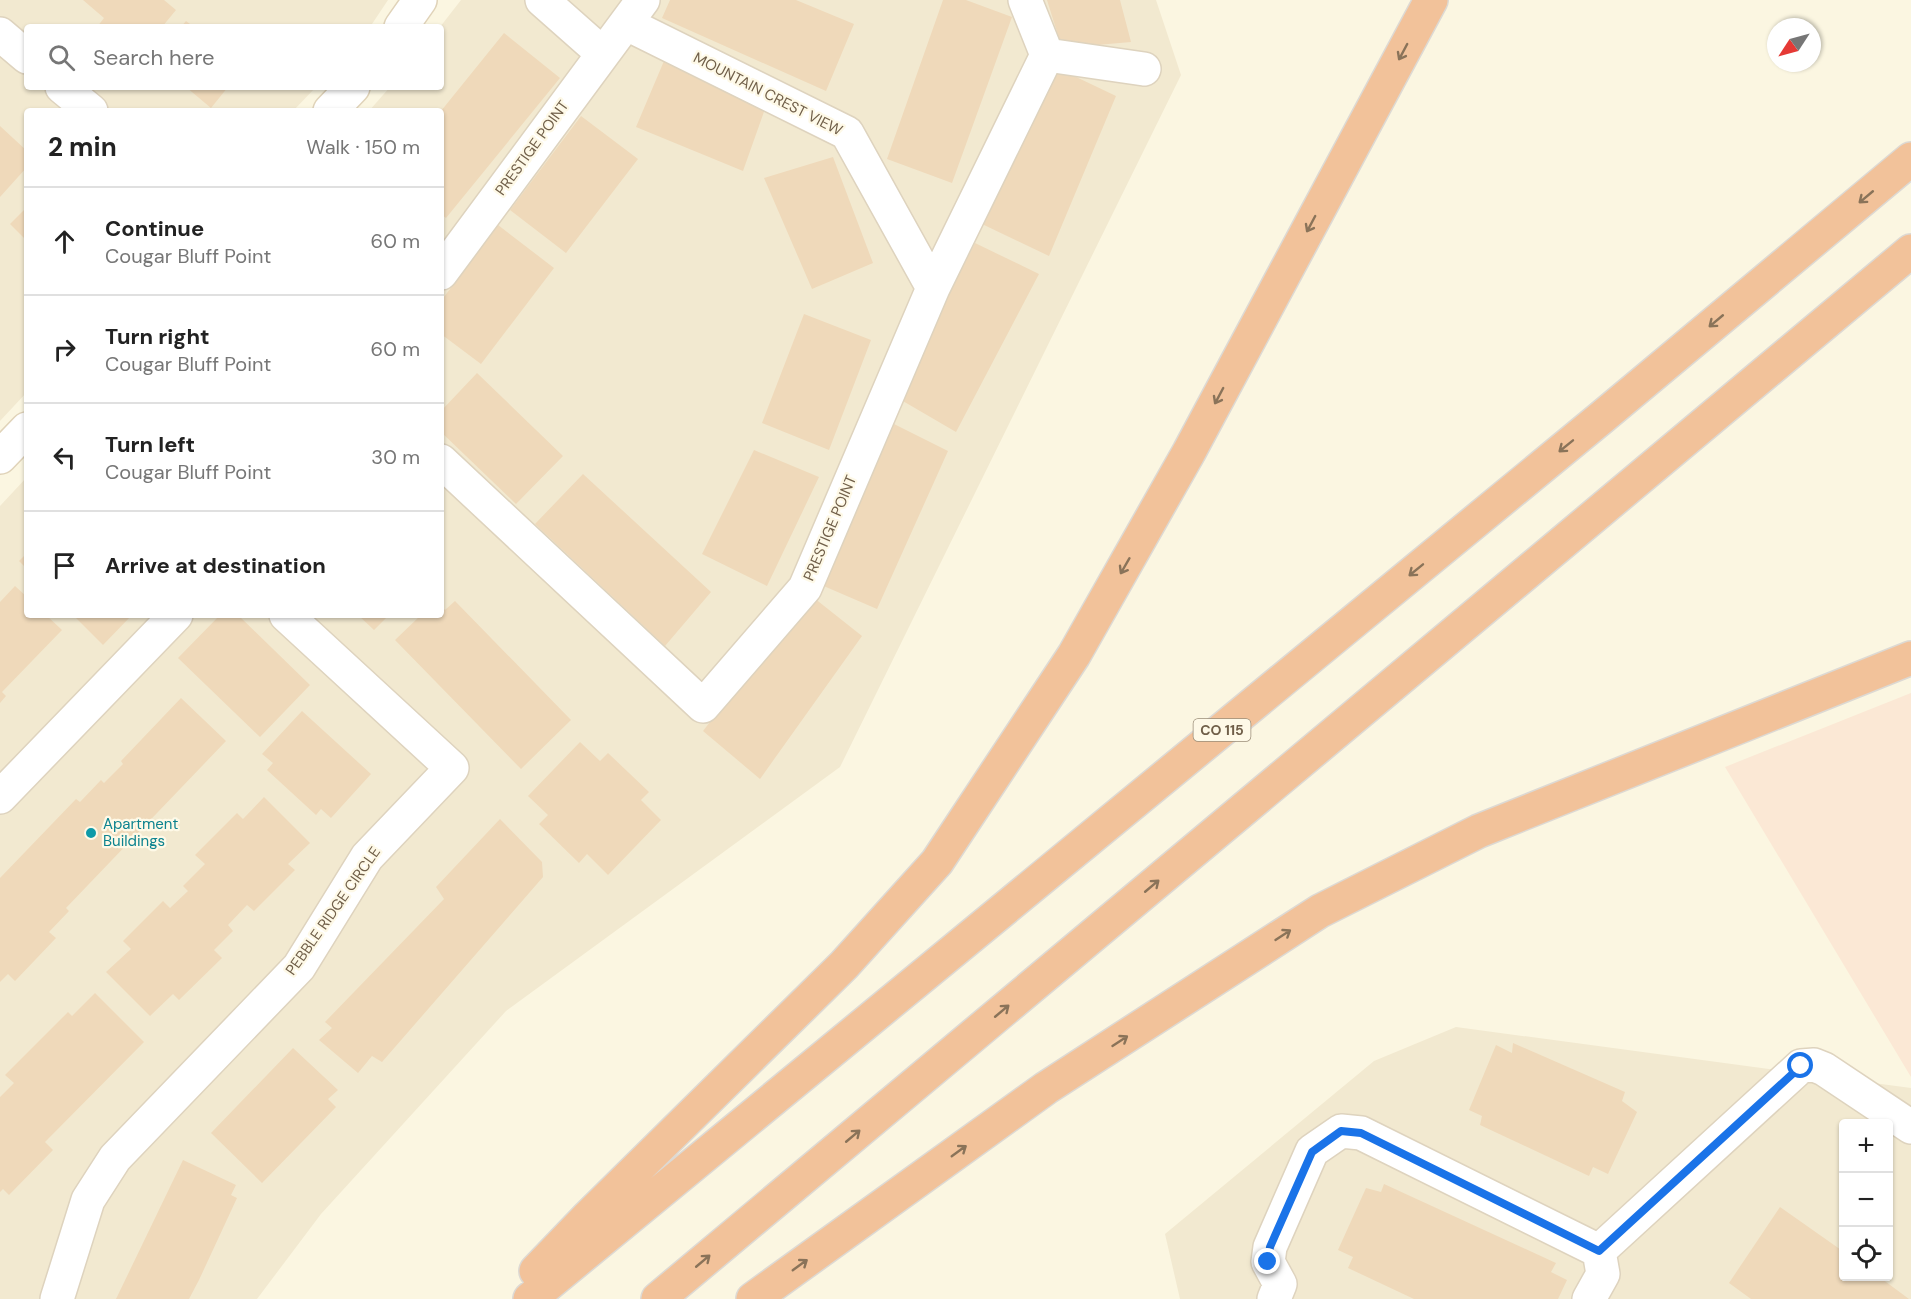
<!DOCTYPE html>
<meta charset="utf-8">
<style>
:root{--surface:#fff;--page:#f6f6f6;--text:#222;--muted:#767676;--line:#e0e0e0}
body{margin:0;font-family:"DM Sans",sans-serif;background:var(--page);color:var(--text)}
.controls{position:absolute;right:18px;bottom:18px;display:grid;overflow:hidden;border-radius:6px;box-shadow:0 2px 4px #0004}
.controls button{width:54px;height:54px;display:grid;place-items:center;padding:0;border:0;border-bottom:2px solid var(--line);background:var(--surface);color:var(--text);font:30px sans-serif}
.compass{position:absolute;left:1767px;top:18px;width:54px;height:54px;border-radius:50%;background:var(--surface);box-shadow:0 2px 4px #0004;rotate:234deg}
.stop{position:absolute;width:18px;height:18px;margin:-14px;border:4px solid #1a73e8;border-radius:50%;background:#fff}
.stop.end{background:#1a73e8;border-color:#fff;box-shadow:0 2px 6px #0008}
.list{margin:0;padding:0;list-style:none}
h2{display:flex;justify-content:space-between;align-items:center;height:78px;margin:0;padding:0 24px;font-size:26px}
h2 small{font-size:20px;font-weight:400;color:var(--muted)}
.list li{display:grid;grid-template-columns:39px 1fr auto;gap:18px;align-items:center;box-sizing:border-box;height:108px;padding:0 24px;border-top:2px solid var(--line)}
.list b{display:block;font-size:22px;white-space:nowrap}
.list p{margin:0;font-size:20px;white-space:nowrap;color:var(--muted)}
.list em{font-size:20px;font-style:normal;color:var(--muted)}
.icon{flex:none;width:33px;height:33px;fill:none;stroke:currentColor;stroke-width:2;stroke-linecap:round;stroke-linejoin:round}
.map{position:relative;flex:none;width:1911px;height:1299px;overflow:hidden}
.search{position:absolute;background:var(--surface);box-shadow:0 2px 4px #0004;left:24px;top:24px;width:420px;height:66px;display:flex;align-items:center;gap:15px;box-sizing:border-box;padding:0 21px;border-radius:6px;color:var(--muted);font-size:22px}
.panel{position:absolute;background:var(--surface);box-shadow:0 2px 4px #0004;left:24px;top:108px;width:420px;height:510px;border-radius:6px}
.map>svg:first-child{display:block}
.residential{fill:#f2e9d0;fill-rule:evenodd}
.commercial{fill:#fbe8d5}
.building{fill:#efd9ba}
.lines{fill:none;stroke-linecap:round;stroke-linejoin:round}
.street-casing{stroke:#ded3be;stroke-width:36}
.secondary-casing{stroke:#e0d3b9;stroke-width:36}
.highway-casing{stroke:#ddd9d3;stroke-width:36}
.street{stroke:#fff;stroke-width:33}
.secondary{stroke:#fff;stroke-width:33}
.highway{stroke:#f2c29a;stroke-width:33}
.oneway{stroke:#8a7359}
.route{stroke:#1a73e8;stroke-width:8}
.culture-dot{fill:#0f9aa8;stroke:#fef9e7;stroke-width:2}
.labels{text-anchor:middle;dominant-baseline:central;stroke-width:4.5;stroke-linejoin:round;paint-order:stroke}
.shield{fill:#fef9e7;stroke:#9b8d78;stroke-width:1.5}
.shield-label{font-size:14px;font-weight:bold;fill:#705f49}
.street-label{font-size:15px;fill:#705f49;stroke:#fef9e7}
.culture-label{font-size:15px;fill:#0d838f;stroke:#fef9e7;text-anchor:start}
</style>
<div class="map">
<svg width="1911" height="1299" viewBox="0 0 1911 1299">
<rect width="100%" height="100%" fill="#fbf6e1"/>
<!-- residential -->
<path class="residential" d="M0,0H388L370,27H27V87H316L293,111H27V392L0,421Z
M461,0H1156L1181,75L840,767L506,1011L321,1214L257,1299H0V506L27,477V615H441V111H369L390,87H441L440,27Z
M1456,1027L1911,1088V1299H1180L1165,1234L1374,1061ZM1844,1124H1888V1276H1844Z"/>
<!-- commercial -->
<path class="commercial" d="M1911,693V1077L1725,767Z"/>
<!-- building -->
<path class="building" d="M83,0H164L176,10L162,27H97L104,18Z
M670,0H796L854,24L826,91L662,18Z
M943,0H966L1012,17L952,183L887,159Z
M1047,0H1120L1131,42L1062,48Z
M186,21L194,27H181Z
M504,33L560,78L446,218L441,214V111Z
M664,61L766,106L743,171L636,127Z
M1051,65L1116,96L1049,256L982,224Z
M186,87H228L211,108Z
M581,116L638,159L566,253L510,210Z
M0,126L27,151V167L0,197Z
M833,157L873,263L812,289L764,178Z
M27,207V241L10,224Z
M498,225L554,268L481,364L441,334V301Z
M975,243L1039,274L956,432L896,397Z
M804,314L871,340L829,450L762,423Z
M477,373L563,456L516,504L441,432V411Z
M884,419L948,451L877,609L819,584Z
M754,450L819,477L767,586L702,554Z
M583,474L711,592L665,646L535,524Z
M27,553V569L19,561Z
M15,586L27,597V615H46L62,630L2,692L6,696L0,703V602Z
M809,594L862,636L760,779L703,731Z
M455,601L571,720L521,769L395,640L421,615H441V606L445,610Z
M73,615H132L103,645Z
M220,615H238L310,685L260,737L178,658Z
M358,615H389L374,630Z
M181,698L226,741L66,908L69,911L49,932L56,938L15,981L8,974L0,982V878L76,799L80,802L101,780L104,783L123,764L121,761Z
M302,711L371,774L331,818L321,809L316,815L267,770L273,763L262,754Z
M580,742L600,761L608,753L649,792L641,800L661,820L608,875L587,854L579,863L539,824L548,815L528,796Z
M264,797L310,843L288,864L295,870L254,911L247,905L228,925L233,931L214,950L222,958L179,1000L173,994L150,1016L106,972L131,949L123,941L163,901L170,908L188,891L183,886L205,864L195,855L237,813L243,819Z
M500,819L542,862L543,877L382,1062L372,1056L358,1073L319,1040L332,1028L325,1022L444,899L436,887Z
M95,993L144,1042L45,1142L53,1150L9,1195L3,1189L0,1192V1097L14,1083L5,1075L68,1012L72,1016Z
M1513,1043L1625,1092L1622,1101L1637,1112L1608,1174L1593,1167L1589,1176L1480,1125L1482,1116L1469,1110L1496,1045L1512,1053Z
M293,1048L338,1090L328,1099L336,1107L262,1183L211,1133Z
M183,1160L236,1185L231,1195L237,1198L199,1280L189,1299H116Z
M1384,1184L1556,1263L1551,1272L1567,1280L1558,1299H1414L1348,1268L1353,1257L1338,1250L1366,1188L1381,1192Z
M1780,1207L1844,1252V1276H1878L1909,1299H1751L1729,1283Z"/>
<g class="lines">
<defs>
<path id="street" d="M542,0L602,53
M627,24L847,133L933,288
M0,34L27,57
M1047,55L1144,69
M62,87L91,111
M441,273L643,0
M441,461L703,706L805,588L933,288L1047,55L1025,0
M0,797L176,615
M1599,1251L1801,1066L1814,1065L1824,1069L1911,1127
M57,1299L88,1200L115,1158L299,967L367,857L452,768L286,615
M1274,1299L1280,1284L1268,1262L1270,1247L1312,1151L1341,1131L1361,1133L1599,1251L1603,1274L1589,1299"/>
<path id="secondary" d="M401,27L420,0
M330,111L353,87
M0,457L27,429"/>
<path id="highway" d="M536,1271L589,1216L844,965L937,862L1074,655L1189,452L1431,0
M530,1299L1601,418L1911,159
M658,1299L1911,251
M753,1299L1046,1088L1320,911L1479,831L1911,658"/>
</defs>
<!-- street casing -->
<use href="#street" class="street-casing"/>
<!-- secondary casing -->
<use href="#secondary" class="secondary-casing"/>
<!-- highway casing -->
<use href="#highway" class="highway-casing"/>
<!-- street -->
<use href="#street" class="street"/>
<!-- secondary -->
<use href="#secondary" class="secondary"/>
<!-- highway -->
<use href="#highway" class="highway"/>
</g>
<!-- one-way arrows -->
<defs><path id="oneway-shaft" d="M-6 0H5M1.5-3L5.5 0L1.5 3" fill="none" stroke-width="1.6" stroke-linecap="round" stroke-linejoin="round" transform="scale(1.5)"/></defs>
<g class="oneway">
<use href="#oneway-shaft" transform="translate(1403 52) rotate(118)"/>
<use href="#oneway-shaft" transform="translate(1866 197) rotate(140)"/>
<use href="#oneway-shaft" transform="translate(1311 224) rotate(118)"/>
<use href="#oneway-shaft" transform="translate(1716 321) rotate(140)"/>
<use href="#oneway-shaft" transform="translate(1219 396) rotate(118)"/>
<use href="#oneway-shaft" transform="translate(1566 446) rotate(141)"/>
<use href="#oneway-shaft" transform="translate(1125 566) rotate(120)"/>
<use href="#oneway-shaft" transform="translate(1416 570) rotate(141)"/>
<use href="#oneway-shaft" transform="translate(1152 886) rotate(-40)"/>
<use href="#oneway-shaft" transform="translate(1283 935) rotate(-33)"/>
<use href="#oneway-shaft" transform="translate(1002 1011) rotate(-40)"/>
<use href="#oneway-shaft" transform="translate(1120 1041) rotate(-33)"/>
<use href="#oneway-shaft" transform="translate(853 1136) rotate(-40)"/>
<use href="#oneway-shaft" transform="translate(959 1151) rotate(-36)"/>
<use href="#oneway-shaft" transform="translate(703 1261) rotate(-40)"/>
<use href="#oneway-shaft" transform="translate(800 1265) rotate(-36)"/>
</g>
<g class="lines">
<!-- route -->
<path class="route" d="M1268,1262L1270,1247L1312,1152L1341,1131L1361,1133L1599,1251L1801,1066"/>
</g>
<!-- markers -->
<circle class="culture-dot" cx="91" cy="833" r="6"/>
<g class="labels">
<!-- shield labels -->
<rect class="shield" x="1193.5" y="719" width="57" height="22" rx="4.5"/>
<g class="shield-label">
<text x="1222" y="730">CO 115</text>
</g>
<!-- street labels -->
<g class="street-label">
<text transform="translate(768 94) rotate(27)">MOUNTAIN CREST VIEW</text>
<text transform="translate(532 148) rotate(-54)">PRESTIGE POINT</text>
<text transform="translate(830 528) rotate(-67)">PRESTIGE POINT</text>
<text transform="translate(333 911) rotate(-55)">PEBBLE RIDGE CIRCLE</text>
</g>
<!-- culture labels -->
<g class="culture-label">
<text x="103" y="824">Apartment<tspan x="103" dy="17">Buildings</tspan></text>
</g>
</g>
</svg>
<div class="controls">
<button>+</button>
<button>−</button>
<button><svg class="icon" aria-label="locate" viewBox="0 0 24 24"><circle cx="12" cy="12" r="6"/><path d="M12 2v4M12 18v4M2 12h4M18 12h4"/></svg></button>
</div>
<svg class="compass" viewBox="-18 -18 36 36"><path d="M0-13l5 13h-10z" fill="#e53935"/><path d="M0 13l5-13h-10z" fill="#767676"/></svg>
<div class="stop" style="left:1801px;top:1066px"></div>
<div class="stop end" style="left:1268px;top:1262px"></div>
<div class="search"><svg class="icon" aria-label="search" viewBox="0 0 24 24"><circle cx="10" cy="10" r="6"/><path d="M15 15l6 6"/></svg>Search here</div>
<section class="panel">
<h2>2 min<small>Walk · 150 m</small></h2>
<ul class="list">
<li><svg class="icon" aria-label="ahead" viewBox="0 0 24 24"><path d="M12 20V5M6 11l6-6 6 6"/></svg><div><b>Continue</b><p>Cougar Bluff Point</p></div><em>60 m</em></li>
<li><svg class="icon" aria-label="right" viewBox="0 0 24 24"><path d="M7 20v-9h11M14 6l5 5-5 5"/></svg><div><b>Turn right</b><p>Cougar Bluff Point</p></div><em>60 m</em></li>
<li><svg class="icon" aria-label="left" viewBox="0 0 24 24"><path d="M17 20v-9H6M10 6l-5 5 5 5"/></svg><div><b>Turn left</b><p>Cougar Bluff Point</p></div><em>30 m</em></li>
<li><svg class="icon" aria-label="arrive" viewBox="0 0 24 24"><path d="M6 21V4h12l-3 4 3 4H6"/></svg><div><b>Arrive at destination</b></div></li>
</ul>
</section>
</div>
